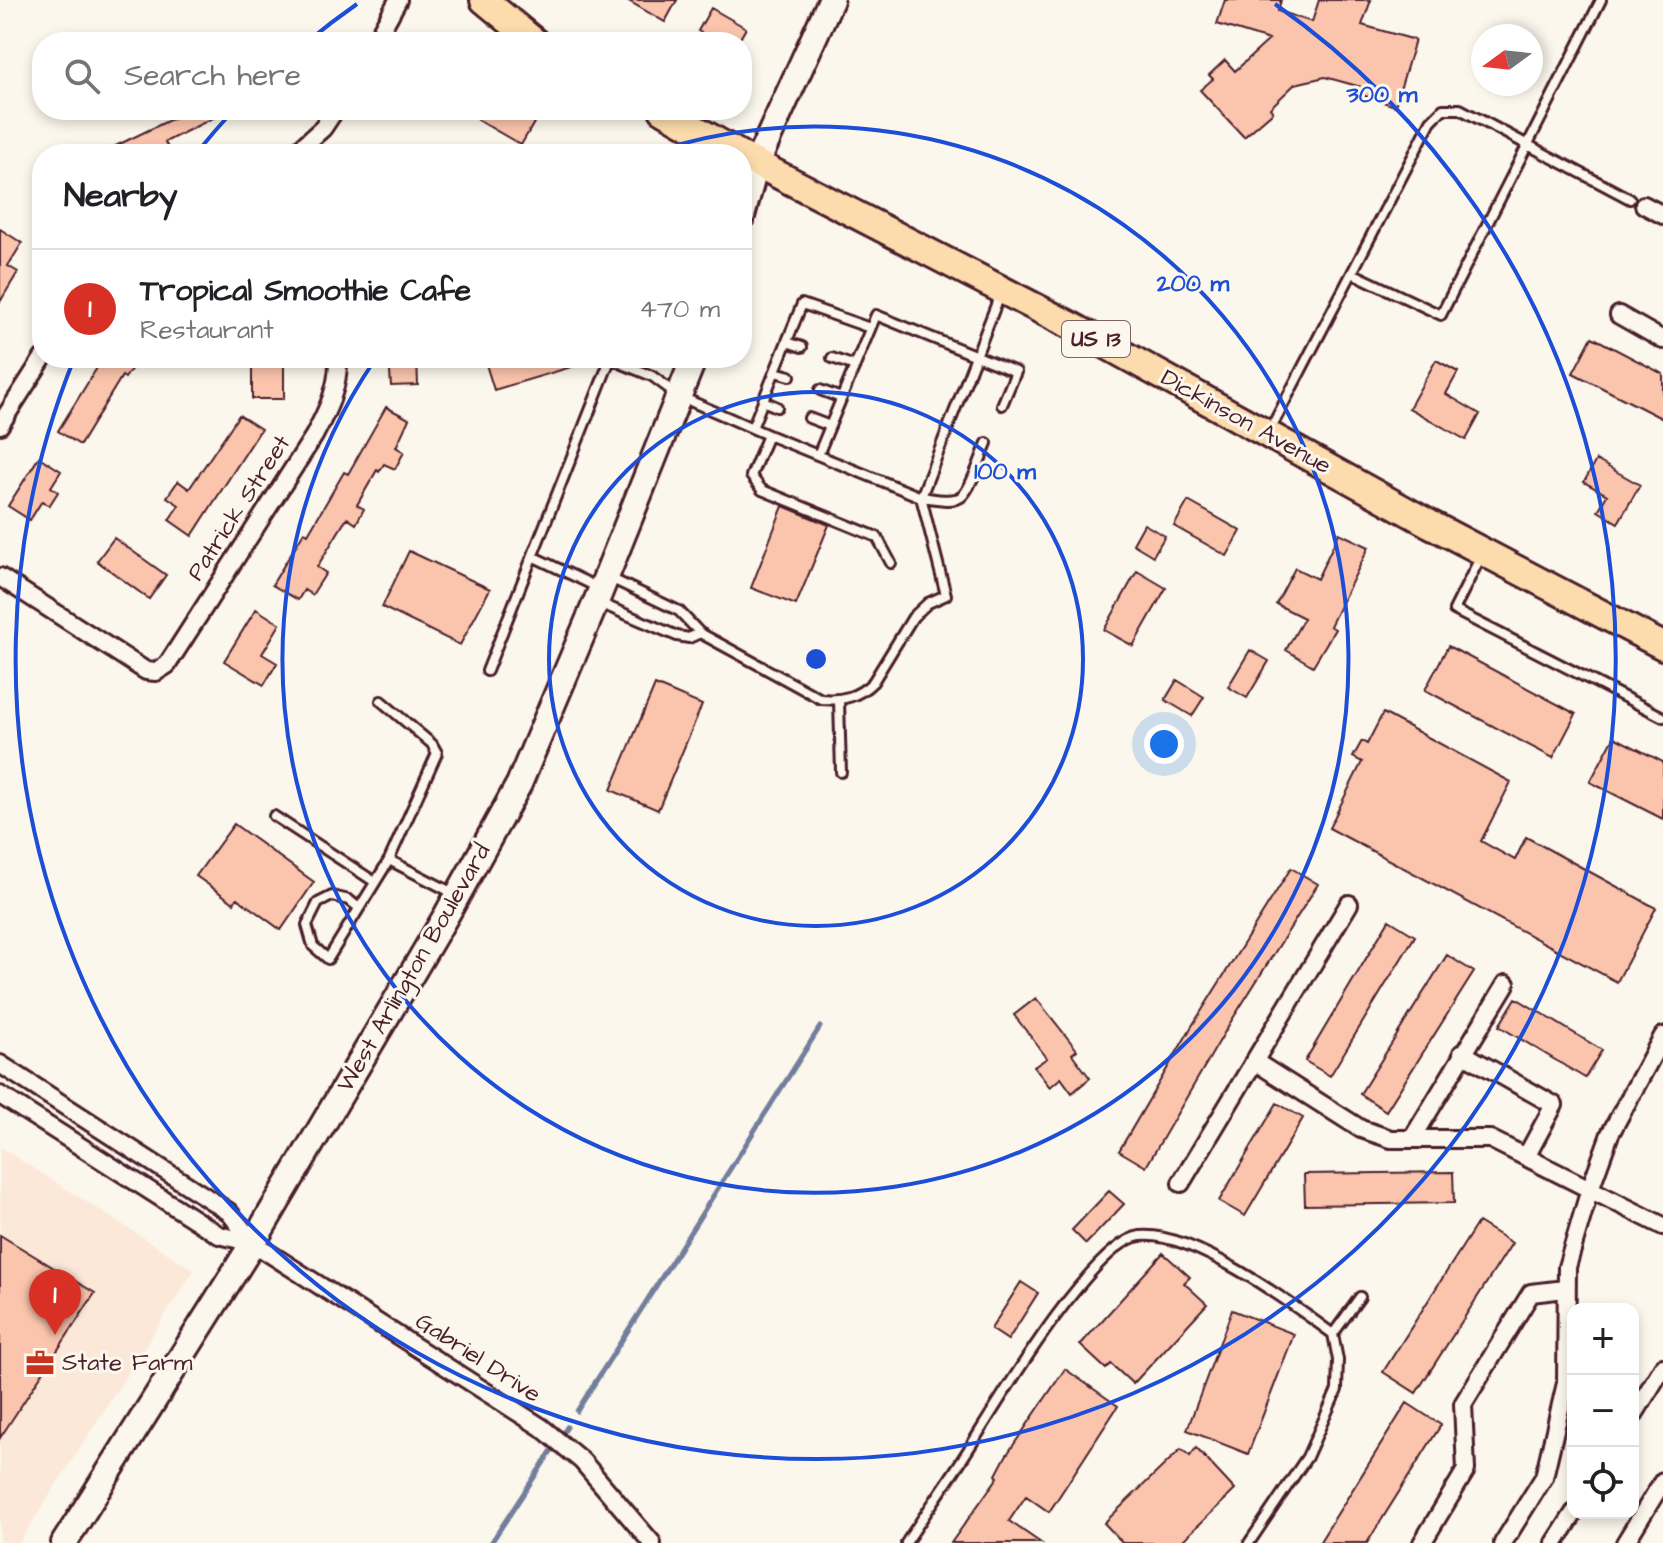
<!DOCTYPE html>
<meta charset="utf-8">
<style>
:root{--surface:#fff;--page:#f6f6f6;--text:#202124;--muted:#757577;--line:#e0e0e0;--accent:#d93025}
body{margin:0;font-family:"Architects Daughter",sans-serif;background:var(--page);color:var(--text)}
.controls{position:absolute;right:24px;bottom:24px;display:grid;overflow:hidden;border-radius:16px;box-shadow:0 4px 12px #0003}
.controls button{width:72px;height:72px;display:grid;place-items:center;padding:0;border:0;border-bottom:2px solid var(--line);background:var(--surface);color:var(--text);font:40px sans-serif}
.compass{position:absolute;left:1471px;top:24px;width:72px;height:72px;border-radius:50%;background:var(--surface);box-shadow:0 4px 12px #0003;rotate:255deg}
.you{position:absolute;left:1164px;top:744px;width:28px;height:28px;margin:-20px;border:6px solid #fff;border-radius:50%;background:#1a73e8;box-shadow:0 0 0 12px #1a73e833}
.badge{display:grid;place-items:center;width:52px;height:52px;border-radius:50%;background:var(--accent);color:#fff;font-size:26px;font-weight:700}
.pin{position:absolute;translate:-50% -66px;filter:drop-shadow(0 2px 4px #0008)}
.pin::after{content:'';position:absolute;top:42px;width:28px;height:24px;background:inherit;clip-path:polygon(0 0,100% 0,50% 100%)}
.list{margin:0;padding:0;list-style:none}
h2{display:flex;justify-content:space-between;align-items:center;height:104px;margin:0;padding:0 32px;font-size:34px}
h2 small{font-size:26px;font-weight:400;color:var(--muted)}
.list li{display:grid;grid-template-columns:52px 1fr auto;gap:24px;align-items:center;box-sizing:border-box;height:120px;padding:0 32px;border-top:2px solid var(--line)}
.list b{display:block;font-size:30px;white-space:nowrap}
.list p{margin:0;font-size:26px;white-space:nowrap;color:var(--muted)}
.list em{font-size:26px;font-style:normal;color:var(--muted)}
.icon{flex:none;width:44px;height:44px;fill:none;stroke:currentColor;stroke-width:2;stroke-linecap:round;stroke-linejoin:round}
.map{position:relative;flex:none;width:1663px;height:1543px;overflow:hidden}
.search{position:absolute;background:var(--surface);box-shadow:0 4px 12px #0003;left:32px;top:32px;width:720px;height:88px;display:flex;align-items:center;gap:20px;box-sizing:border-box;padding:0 28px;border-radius:32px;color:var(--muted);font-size:30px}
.panel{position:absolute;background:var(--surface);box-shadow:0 4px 12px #0003;left:32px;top:144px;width:720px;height:224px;border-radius:32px}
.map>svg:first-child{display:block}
.built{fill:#fbe8d9}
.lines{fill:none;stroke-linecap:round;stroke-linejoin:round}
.stream{stroke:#737e9d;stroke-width:5}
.building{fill:#fbc5ad;stroke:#4a1f2b;stroke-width:2}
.lane-casing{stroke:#4a1f2b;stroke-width:14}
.street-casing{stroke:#4a1f2b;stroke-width:22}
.secondary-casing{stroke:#4a1f2b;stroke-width:30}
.primary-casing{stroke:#4a1f2b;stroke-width:32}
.lane{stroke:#fbf7ec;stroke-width:8}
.street{stroke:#fbf7ec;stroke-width:16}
.secondary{stroke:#fbf7ec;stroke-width:24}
.primary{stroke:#fcdcac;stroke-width:26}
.ring{fill:none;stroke:#1d4ed8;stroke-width:4}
.labels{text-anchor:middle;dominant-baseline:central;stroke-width:6;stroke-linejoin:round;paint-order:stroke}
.shield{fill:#fbf7ec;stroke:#7f6065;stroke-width:2}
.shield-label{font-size:22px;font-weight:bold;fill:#4a1f2b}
.street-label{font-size:24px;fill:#4a1f2b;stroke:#fbf7ec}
.poi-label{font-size:24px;fill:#4a1f2b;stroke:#fbf7ec;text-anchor:start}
.centre{fill:#1d4ed8;stroke:#fbf7ec;stroke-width:4}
.ring-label{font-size:24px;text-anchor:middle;font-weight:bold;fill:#1d4ed8;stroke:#fbf7ec;stroke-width:6;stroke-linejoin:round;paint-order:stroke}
</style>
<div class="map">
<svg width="1663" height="1543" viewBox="0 0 1663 1543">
<rect width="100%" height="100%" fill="#fbf7ec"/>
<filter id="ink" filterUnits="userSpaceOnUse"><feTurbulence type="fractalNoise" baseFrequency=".0125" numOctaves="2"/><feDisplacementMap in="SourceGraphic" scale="16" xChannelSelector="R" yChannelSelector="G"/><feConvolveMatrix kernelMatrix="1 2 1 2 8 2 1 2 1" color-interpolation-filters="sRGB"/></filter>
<g filter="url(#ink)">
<!-- built -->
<path class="built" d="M0,1147L194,1270L19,1543H0Z"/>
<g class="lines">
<!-- stream -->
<path class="stream" d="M577,1411L820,1027
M491,1543L567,1427"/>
</g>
<!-- building -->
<path class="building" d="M627,0H677L665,22Z
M1225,0H1281L1278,11L1312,22L1319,0H1371L1362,25L1415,40L1395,106L1359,94L1361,87L1325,77L1295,84L1270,108L1273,112L1244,137L1200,90L1213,79L1209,75L1225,60L1235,71L1269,40L1217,24Z
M711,8L746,28L738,42H717L698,31Z
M178,110H229L165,142L168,148L156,154H99L180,115Z
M484,110H516L535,121L521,145L478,120Z
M0,229L22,243L8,266L18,272L0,302Z
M1592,337L1663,374V419L1573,373Z
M103,358H139L125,378L122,376L80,445L58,431Z
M252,358H284V399H252Z
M389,358H417L418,385L391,386Z
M484,358H588V362L494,390Z
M1436,360L1458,372L1446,394L1480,414L1466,440L1409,408Z
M386,407L409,419L396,447L404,452L395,469L384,464L379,472L377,470L357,505L364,509L356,524L347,518L317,567L326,573L312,595L304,590L298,600L272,585L304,532L308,534L344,472L348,474Z
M239,415L261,429L192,536L169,520L179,505L167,497L178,481L189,489Z
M39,457L61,471L51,487L58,492L49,506L42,501L30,520L8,506Z
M1596,460L1640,485L1618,523L1598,511L1607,495L1584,482Z
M1188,501L1241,531L1227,556L1174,526Z
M783,506L829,525L796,605L751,588Z
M1144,524L1165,536L1153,556L1133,544Z
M1339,533L1369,547L1330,626L1335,629L1313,666L1286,650L1304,618L1276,604L1295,568L1317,579Z
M114,538L166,575L149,599L97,561Z
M409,551L490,589L460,645L382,607Z
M1137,571L1166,588L1133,646L1104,630Z
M256,609L280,624L262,654L277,663L264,685L224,661Z
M1448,646L1576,714L1553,758L1425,690Z
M1250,650L1269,661L1247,698L1228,687Z
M1177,680L1204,697L1192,716L1165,700Z
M655,685L702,705L658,810L611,790Z
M1383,713L1511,782L1481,841L1515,860L1526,837L1656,908L1617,982L1329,828L1362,762L1353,757L1362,741L1367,744Z
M1614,737L1663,762V819L1590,782Z
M234,824L314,882L281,930L237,898L234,903L196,876Z
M1291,868L1318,884L1230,1023L1146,1167L1119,1151L1192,1026Z
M1389,920L1415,936L1330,1076L1305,1061Z
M1447,955L1474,972L1386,1111L1360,1094Z
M1036,998L1077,1050L1072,1054L1090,1078L1072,1093L1061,1078L1050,1087L1034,1067L1047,1058L1014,1015Z
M1516,998L1602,1050L1585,1078L1499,1026Z
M1277,1103L1303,1118L1245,1216L1219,1201Z
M1453,1172L1454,1203L1305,1205L1304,1174Z
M1109,1191L1124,1204L1086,1244L1072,1230Z
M1478,1222L1512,1243L1416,1393L1383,1372Z
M0,1235L95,1293L0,1438Z
M1163,1253L1190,1277L1184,1283L1207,1304L1133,1384L1111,1364L1106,1369L1080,1345Z
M1021,1282L1038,1293L1008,1340L991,1329Z
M1232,1310L1294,1334L1248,1454L1187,1430Z
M1065,1369L1118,1406L1049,1512L1026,1496L1009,1521L1041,1543H951L998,1477L996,1475L1006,1456Z
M1407,1403L1441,1425L1367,1543H1319Z
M1196,1448L1235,1490L1180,1543H1123L1104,1523L1181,1449L1190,1456Z"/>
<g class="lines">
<defs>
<path id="lane" d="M1352,273L1441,315L1601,0
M787,342L802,347
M608,358L652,376L679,396L768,435L921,497C932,498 951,503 961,497C971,490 982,454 987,443
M832,358L855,366
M775,372L790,376
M820,390L841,398
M763,401L777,407
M809,418L830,426
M752,428L802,304L870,328
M1270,430L1431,121L1443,109H1460L1630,199
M768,435L751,476L762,490L877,537L891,563
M818,455L876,315L1016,372L1002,405
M1481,556L1454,610L1663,717
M534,557L597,587
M608,577L679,611L700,633L821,699C842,701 858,697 873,682L913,617L928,603L946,595L921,497L1001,292
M597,602L677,636L689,638L700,633
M487,671L610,360
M381,701L432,744L437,753L389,860L457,895
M839,701L841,772
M274,816L375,882
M359,908L349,900L332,896L318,903L307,925L313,946L328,959L389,860
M1333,1334L1360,1297
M906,1543C927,1511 950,1479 970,1447C997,1404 1093,1242 1140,1236C1192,1230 1292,1304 1333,1334L1338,1360L1337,1390L1307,1457L1249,1543"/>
<path id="street" d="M375,42L398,0
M294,154L323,128L335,110
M1644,205L1663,215
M1619,315L1663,340
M0,425L43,358
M0,577L146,671L156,672L167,665L314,436C327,411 339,388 338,358
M1462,1053L1554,1105L1526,1157
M1254,1061L1361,1129L1391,1139H1490L1663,1226
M0,1064L229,1212L253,1243L541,1427L582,1461L652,1543
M0,1095L219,1235L253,1243
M1412,1139L1506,984
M1181,1183L1349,904
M1633,1416L1663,1367
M1422,1543L1466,1470L1463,1404L1531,1293L1565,1289
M1503,1543L1544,1477L1566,1383L1567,1267L1590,1189L1610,1134L1663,1036
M1555,1543L1574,1513
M1625,1543L1663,1481"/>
<path id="secondary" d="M742,216L756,165L831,0
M64,1543L253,1243L447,914L519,784L596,602L694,358"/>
<path id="primary" d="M484,0L535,42
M663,110L739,154
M742,156L1072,326L1430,524L1663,646"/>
</defs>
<!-- lane casing -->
<use href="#lane" class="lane-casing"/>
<!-- street casing -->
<use href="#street" class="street-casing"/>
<!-- secondary casing -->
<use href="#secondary" class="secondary-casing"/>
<!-- primary casing -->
<use href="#primary" class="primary-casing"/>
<!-- lane -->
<use href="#lane" class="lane"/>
<!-- street -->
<use href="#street" class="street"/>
<!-- secondary -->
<use href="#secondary" class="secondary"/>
<!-- primary -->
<use href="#primary" class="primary"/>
</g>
</g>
<!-- distance rings -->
<g class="ring">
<circle cx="816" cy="659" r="267"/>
<path d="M647 154A533 533 0 1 1 374 361"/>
<path d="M199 150A800 800 0 0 1 231 113M307 42A800 800 0 0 1 357 4M1275 4A800 800 0 1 1 74 359"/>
</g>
<!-- icons -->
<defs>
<symbol id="office-bare" viewBox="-9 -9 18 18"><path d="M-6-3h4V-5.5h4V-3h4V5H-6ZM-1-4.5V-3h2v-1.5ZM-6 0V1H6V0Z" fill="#c8321e" stroke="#fbf7ec" stroke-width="2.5" paint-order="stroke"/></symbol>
</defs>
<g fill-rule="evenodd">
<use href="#office-bare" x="20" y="1343" width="40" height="40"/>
</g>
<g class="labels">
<!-- shield labels -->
<rect class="shield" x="1062" y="321" width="68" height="36" rx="6"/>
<g class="shield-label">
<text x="1096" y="339">US 13</text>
</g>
<!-- street labels -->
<g class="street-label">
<text transform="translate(1246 422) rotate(29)">Dickinson Avenue</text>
<text transform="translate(239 508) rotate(-57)">Patrick Street</text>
<text transform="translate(414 968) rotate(-60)">West Arlington Boulevard</text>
<text transform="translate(478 1358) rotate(33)">Gabriel Drive</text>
</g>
<!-- poi labels -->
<g class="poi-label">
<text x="62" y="1363">State Farm</text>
</g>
</g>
<circle cx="816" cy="659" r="12" class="centre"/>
<g class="ring-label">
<text x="1382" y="102">300 m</text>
<text x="1193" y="291">200 m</text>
<text x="1005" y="479">100 m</text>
</g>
</svg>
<div class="controls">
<button>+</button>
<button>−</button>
<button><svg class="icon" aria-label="locate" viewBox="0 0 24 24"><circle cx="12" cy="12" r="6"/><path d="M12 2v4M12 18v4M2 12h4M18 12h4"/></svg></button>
</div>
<svg class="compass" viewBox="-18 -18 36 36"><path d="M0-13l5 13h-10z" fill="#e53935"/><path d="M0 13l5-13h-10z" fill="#757577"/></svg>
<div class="you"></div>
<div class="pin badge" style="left:55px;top:1335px">1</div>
<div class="search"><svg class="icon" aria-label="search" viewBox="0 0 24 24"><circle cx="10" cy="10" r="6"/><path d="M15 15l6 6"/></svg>Search here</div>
<section class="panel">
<h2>Nearby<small></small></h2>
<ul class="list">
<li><span class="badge">1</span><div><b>Tropical Smoothie Cafe</b><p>Restaurant</p></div><em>470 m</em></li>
</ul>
</section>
</div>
